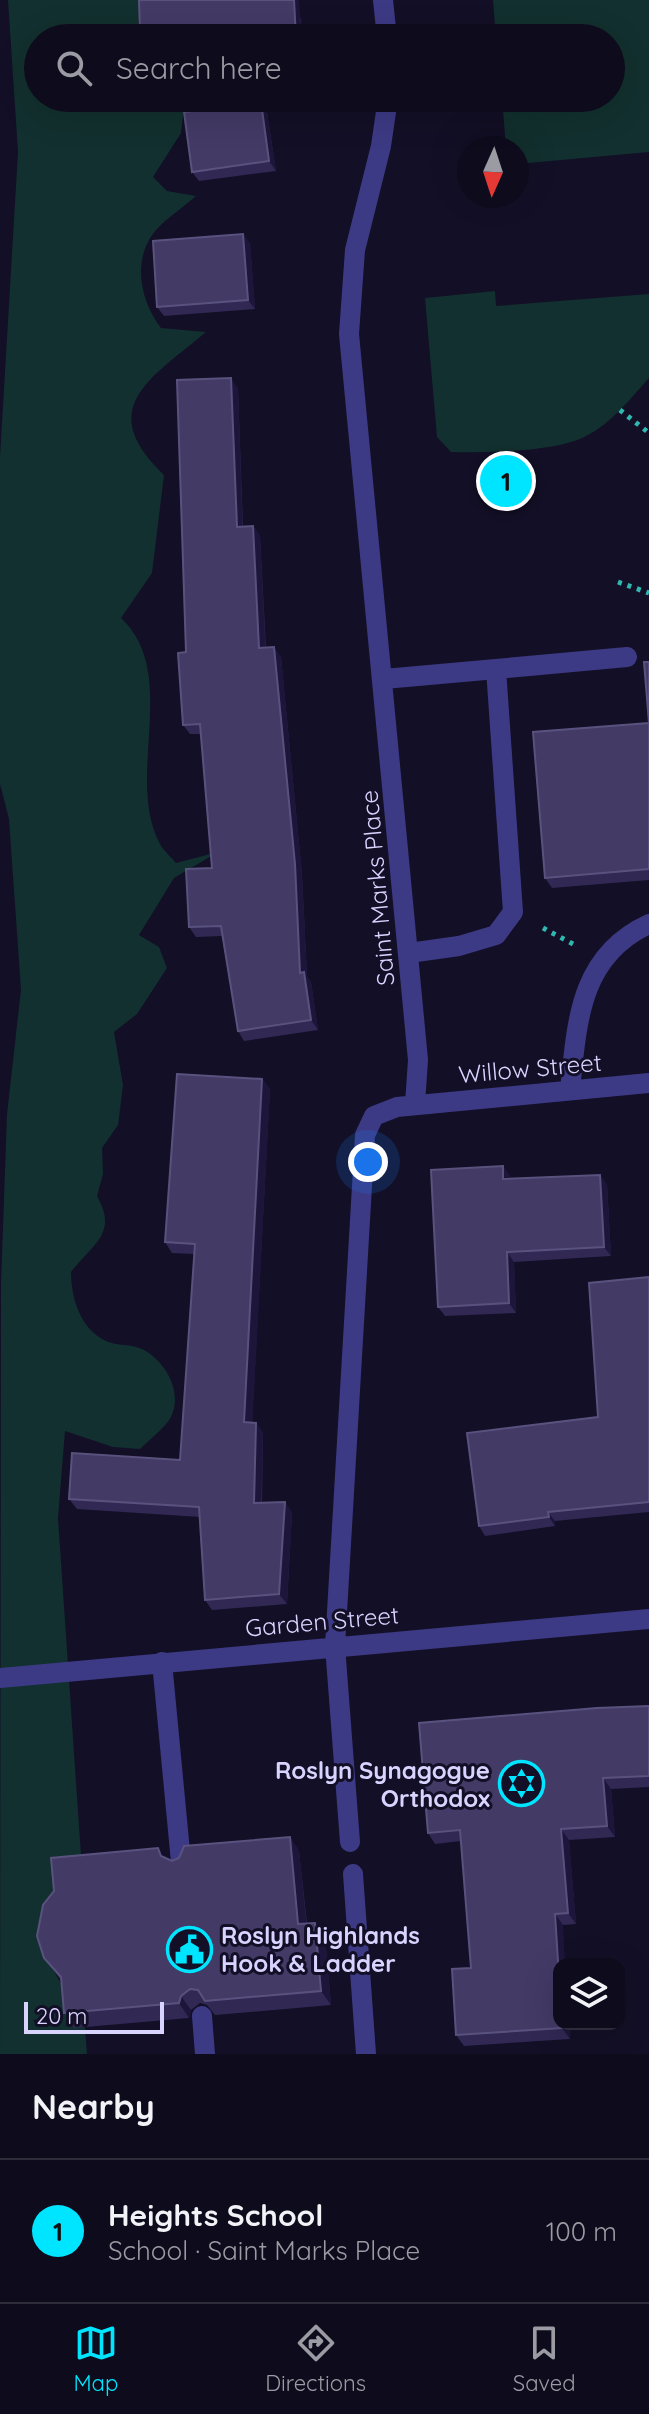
<!DOCTYPE html>
<meta charset="utf-8">
<style>
:root{--surface:#0e0b1c;--page:#171425;--text:#f1f3f6;--muted:#9b9ba3;--line:#2e2b3b;--accent:#00e5ff}
body{margin:0;font-family:Quicksand,sans-serif;background:var(--page);color:var(--text)}
.controls{position:absolute;right:24px;bottom:24px;display:grid;overflow:hidden;border-radius:16px;box-shadow:0 8px 32px #0002}
.controls button{width:72px;height:72px;display:grid;place-items:center;padding:0;border:0;border-bottom:2px solid var(--line);background:var(--surface);color:var(--text);font:40px sans-serif}
.compass{position:absolute;left:457px;top:136px;width:72px;height:72px;border-radius:50%;background:var(--surface);box-shadow:0 8px 32px #0002;rotate:183deg}
.scale{position:absolute;left:24px;bottom:20px;width:140px;box-sizing:border-box;padding-left:8px;border:4px solid #d9d4ff;border-top:0;font-size:22px;line-height:28px;white-space:nowrap;color:#d9d4ff;-webkit-text-stroke:6px #130f26;paint-order:stroke}
.you{position:absolute;left:368px;top:1162px;width:28px;height:28px;margin:-20px;border:6px solid #fff;border-radius:50%;background:#1a73e8;box-shadow:0 0 0 12px #1a73e833}
.badge{display:grid;place-items:center;width:52px;height:52px;border-radius:50%;background:var(--accent);color:#111;font-size:26px;font-weight:700}
.pin{position:absolute;translate:-50% -50%;border:4px solid #fff;box-shadow:0 2px 8px #0006}
.list{margin:0;padding:0;list-style:none}
h2{display:flex;justify-content:space-between;align-items:center;height:104px;margin:0;padding:0 32px;font-size:34px}
h2 small{font-size:26px;font-weight:400;color:var(--muted)}
.list li{display:grid;grid-template-columns:52px 1fr auto;gap:24px;align-items:center;box-sizing:border-box;height:144px;padding:0 32px;border-top:2px solid var(--line)}
.list b{display:block;font-size:30px;white-space:nowrap}
.list p{margin:0;font-size:26px;white-space:nowrap;color:var(--muted)}
.list em{font-size:26px;font-style:normal;color:var(--muted)}
.icon{flex:none;width:44px;height:44px;fill:none;stroke:currentColor;stroke-width:2;stroke-linecap:round;stroke-linejoin:round}
.map{position:relative;flex:none;width:649px;height:2054px;overflow:hidden}
.search{position:absolute;background:var(--surface);box-shadow:0 8px 32px #0002;left:24px;right:24px;top:24px;height:88px;display:flex;align-items:center;gap:20px;box-sizing:border-box;padding:0 28px;border-radius:44px;color:var(--muted);font-size:30px}
.sheet{height:248px;background:var(--surface)}
nav{display:flex;justify-content:space-around;align-items:center;box-sizing:border-box;height:112px;border-top:2px solid var(--line);background:var(--surface);font-size:22px;color:var(--muted)}
nav a{display:grid;justify-items:center;gap:4px}
nav .on{color:var(--accent)}
.map>svg:first-child{display:block}
.green{fill:#12302f}
.lines{fill:none;stroke-linecap:round;stroke-linejoin:round}
.path{stroke:#2fb8b0;stroke-width:5;stroke-dasharray:4 6;stroke-linecap:butt}
.minor{stroke:#3d3a85;stroke-width:20}
.wall{fill:#312854}
.shaded-wall{fill:#1d163a}
.building{fill:#433a66;stroke:#5a527e;stroke-width:2}
.labels{text-anchor:middle;dominant-baseline:central;stroke-width:6;stroke-linejoin:round;paint-order:stroke}
.street-label{font-size:24px;fill:#d9d4ff;stroke:#130f26}
.poi-label{font-size:24px;font-weight:bold;fill:#d9d4ff;stroke:#130f26;text-anchor:end}
</style>
<div class="map">
<svg width="649" height="2054" viewBox="0 0 649 2054">
<rect width="100%" height="100%" fill="#130f26"/>
<!-- green -->
<path class="green" d="M8,0H142L136,38H38V98H185L181,133L153,177L167,191L196,196C184,207 168,217 157,229C131,258 140,301 161,328L206,332C150,379 94,408 164,475L152,573L121,618C181,675 124,776 160,844C163,850 171,857 176,863L218,852L174,878L139,935L159,947L167,968L137,1014L114,1032L123,1085L118,1125L102,1148L103,1174L97,1196C118,1233 94,1243 71,1272C71,1297 80,1329 106,1341C117,1346 131,1344 142,1349C166,1361 183,1392 171,1417C165,1428 149,1440 140,1449L113,1447L65,1431L58,1518L82,1870L49,1962L85,2027L87,2054H0L1,1284L7,1114L21,990L9,819L0,784V457L18,152Z
M493,0H649V152L517,164V148H506L502,98H611V38H496Z
M495,291L496,306L649,294V378C630,399 612,423 586,436C557,452 485,453 451,452L437,437L425,298Z"/>
<g class="lines">
<!-- path -->
<path class="path" d="M620,410L649,433
M618,582L649,593
M543,928L573,944"/>
<!-- minor -->
<path class="minor" d="M383,0L387,38
M388,98L381,146L355,250L349,334L418,1060L415,1104
M496,669L627,657
M384,679L496,669L513,912L496,935L459,946L409,953
M570,1090C577,1023 579,956 649,924
M162,1662L181,1862
M0,1678L649,1619
M350,1842L335,1646L365,1135L374,1116L397,1107L649,1083
M353,1874L366,2054
M202,2016L205,2054"/>
</g>
<!-- wall -->
<path class="wall" d="M301,18L302,38H144L140,31Z
M267,112L276,171L199,181L192,172Z
M250,243L255,309L164,316L157,307Z
M238,388L243,527L253,526L260,536L266,647L281,657L302,874L307,976L311,982L318,1030L244,1041L238,1031L222,936L196,937L189,927L212,868L201,734H190L183,725L186,652Z
M649,662V880L552,888L545,878L649,723Z
M262,1079L270,1089L252,1423H256L263,1433L262,1503L285,1502L292,1513L287,1604L212,1610L205,1600L200,1517L77,1509L69,1499L180,1460L194,1254L172,1253L165,1242Z
M503,1166L510,1176V1179L607,1184L611,1256L514,1262L516,1313L445,1316L438,1307Z
M649,1277V1512L555,1521V1526L485,1536L479,1526L598,1417Z
M649,1706V1787L611,1789L615,1837L569,1840L576,1924L563,1925L559,2024H569L570,2039L464,2046L456,2035L471,1968L461,1841L435,1844L428,1833Z
M290,1837L299,1851L307,1923H315L325,1937L331,2005L215,2015L207,2005L200,2003L191,2010L189,2018L74,2028L64,2013L61,1980L44,1958L164,1857L172,1861Z"/>
<!-- shaded-wall -->
<path class="shaded-wall" d="M294,0H299L302,38H296Z
M261,102L267,112L276,171L269,161Z
M243,234L250,243L255,309L248,300Z
M231,378L238,388L243,537L237,527Z
M253,526L260,536L266,657L259,648Z
M274,647L281,657L302,874L307,976L311,982L318,1030L311,1020L300,973Z
M262,1079L270,1089L252,1433L244,1422Z
M503,1166L510,1176V1189L503,1179Z
M600,1175L607,1184L611,1256L604,1247Z
M507,1252L514,1262L516,1313L509,1303Z
M256,1423L263,1433L261,1513L254,1503Z
M285,1502L292,1513L287,1604L279,1594Z
M548,1512L555,1521V1526L549,1517Z
M603,1778L611,1789L615,1837L607,1826Z
M561,1829L569,1840L576,1924L568,1913Z
M290,1837L299,1851L308,1938L298,1924Z
M555,1914L563,1925L565,1964H559V1977Z
M315,1923L325,1937L331,2005L321,1991Z
M181,1996L191,2010L189,2018L179,2003Z
M562,2024H569L570,2039L562,2028Z"/>
<!-- building -->
<path class="building" d="M139,0H294L296,38H231L230,30L140,31Z
M261,102L269,161L192,172L184,112Z
M243,234L248,300L157,307L153,241Z
M231,378L237,527L253,526L259,648L274,647L295,864L300,973L304,972L311,1020L238,1031L221,926L189,927L186,869L212,868L200,724L183,725L178,653L186,652L177,380Z
M644,662H649V869L545,878L533,732L649,723Z
M177,1074L262,1079L244,1422L256,1423L254,1503L285,1502L279,1594L205,1600L199,1507L69,1499L72,1453L180,1460L195,1244L165,1242Z
M503,1166V1179L600,1175L604,1247L507,1252L509,1303L438,1307L431,1170Z
M649,1277V1502L548,1512L549,1517L479,1526L467,1433L598,1417L589,1283Z
M649,1706V1776L603,1778L607,1826L561,1829L568,1913L555,1914L559,1977V2024H562V2028L456,2035L452,1969L471,1968L460,1830L428,1833L419,1723L597,1708Z
M290,1837L298,1924L315,1923L321,1991L205,2001L198,1990L190,1989L181,1996L179,2003L64,2013L61,1977L44,1958L37,1936L43,1905L54,1891L51,1858L158,1848L161,1856L172,1861L179,1858L184,1846Z"/>
<!-- icons -->
<defs>
<symbol id="synagogue-ring" viewBox="-11 -11 22 22"><circle r="9.5" fill="#130f26" stroke="#00e5ff" stroke-width="1.5"/><path d="M0-6.5L5.6 3.2H-5.6ZM0 6.5L5.6-3.2H-5.6Z" fill="#00e5ff"/></symbol>
<symbol id="civic-ring" viewBox="-11 -11 22 22"><circle r="9.5" fill="#130f26" stroke="#00e5ff" stroke-width="1.5"/><path d="M-.6-6.5H3V-4.5H.6V-3L4-1V1h2V6H-6V1h2V-1L-.6-3ZM-1.2 2.5V6h2.4V2.5Z" fill="#00e5ff"/></symbol>
</defs>
<g fill-rule="evenodd">
<use href="#synagogue-ring" x="496" y="1758" width="51" height="51"/>
<use href="#civic-ring" x="164" y="1924" width="51" height="51"/>
</g>
<g class="labels">
<!-- street labels -->
<g class="street-label">
<text transform="translate(377 888) rotate(-95)">Saint Marks Place</text>
<text transform="translate(530 1068) rotate(-5)">Willow Street</text>
<text transform="translate(322 1621) rotate(-5)">Garden Street</text>
</g>
<!-- poi labels -->
<g class="poi-label">
<text x="490" y="1770">Roslyn Synagogue<tspan x="490" dy="28">Orthodox</tspan></text>
<text x="221" y="1935" text-anchor="start">Roslyn Highlands<tspan x="221" dy="28">Hook &amp; Ladder</tspan></text>
</g>
</g>
</svg>
<div class="controls">
<button><svg class="icon" aria-label="layers" viewBox="0 0 24 24"><path d="M12 4l9 5-9 5-9-5zM3 14l9 5 9-5"/></svg></button>
</div>
<svg class="compass" viewBox="-18 -18 36 36"><path d="M0-13l5 13h-10z" fill="#e53935"/><path d="M0 13l5-13h-10z" fill="#9b9ba3"/></svg>
<div class="scale">20 m</div>
<div class="you"></div>
<div class="pin badge" style="left:506px;top:481px">1</div>
<div class="search"><svg class="icon" aria-label="search" viewBox="0 0 24 24"><circle cx="10" cy="10" r="6"/><path d="M15 15l6 6"/></svg>Search here</div>
</div>
<section class="sheet">
<h2>Nearby<small></small></h2>
<ul class="list">
<li><span class="badge">1</span><div><b>Heights School</b><p>School · Saint Marks Place</p></div><em>100 m</em></li>
</ul>
</section>
<nav>
<a class="on"><svg class="icon" aria-label="map" viewBox="0 0 24 24"><path d="M3 6l6-2 6 2 6-2v14l-6 2-6-2-6 2zM9 4v14M15 6v14"/></svg>Map</a>
<a><svg class="icon" aria-label="directions" viewBox="0 0 24 24"><path d="M12 3l9 9-9 9-9-9zM9 14v-3h6M13 9l2 2-2 2"/></svg>Directions</a>
<a><svg class="icon" aria-label="saved" viewBox="0 0 24 24"><path d="M7 4h10v16l-5-4-5 4z"/></svg>Saved</a>
</nav>
